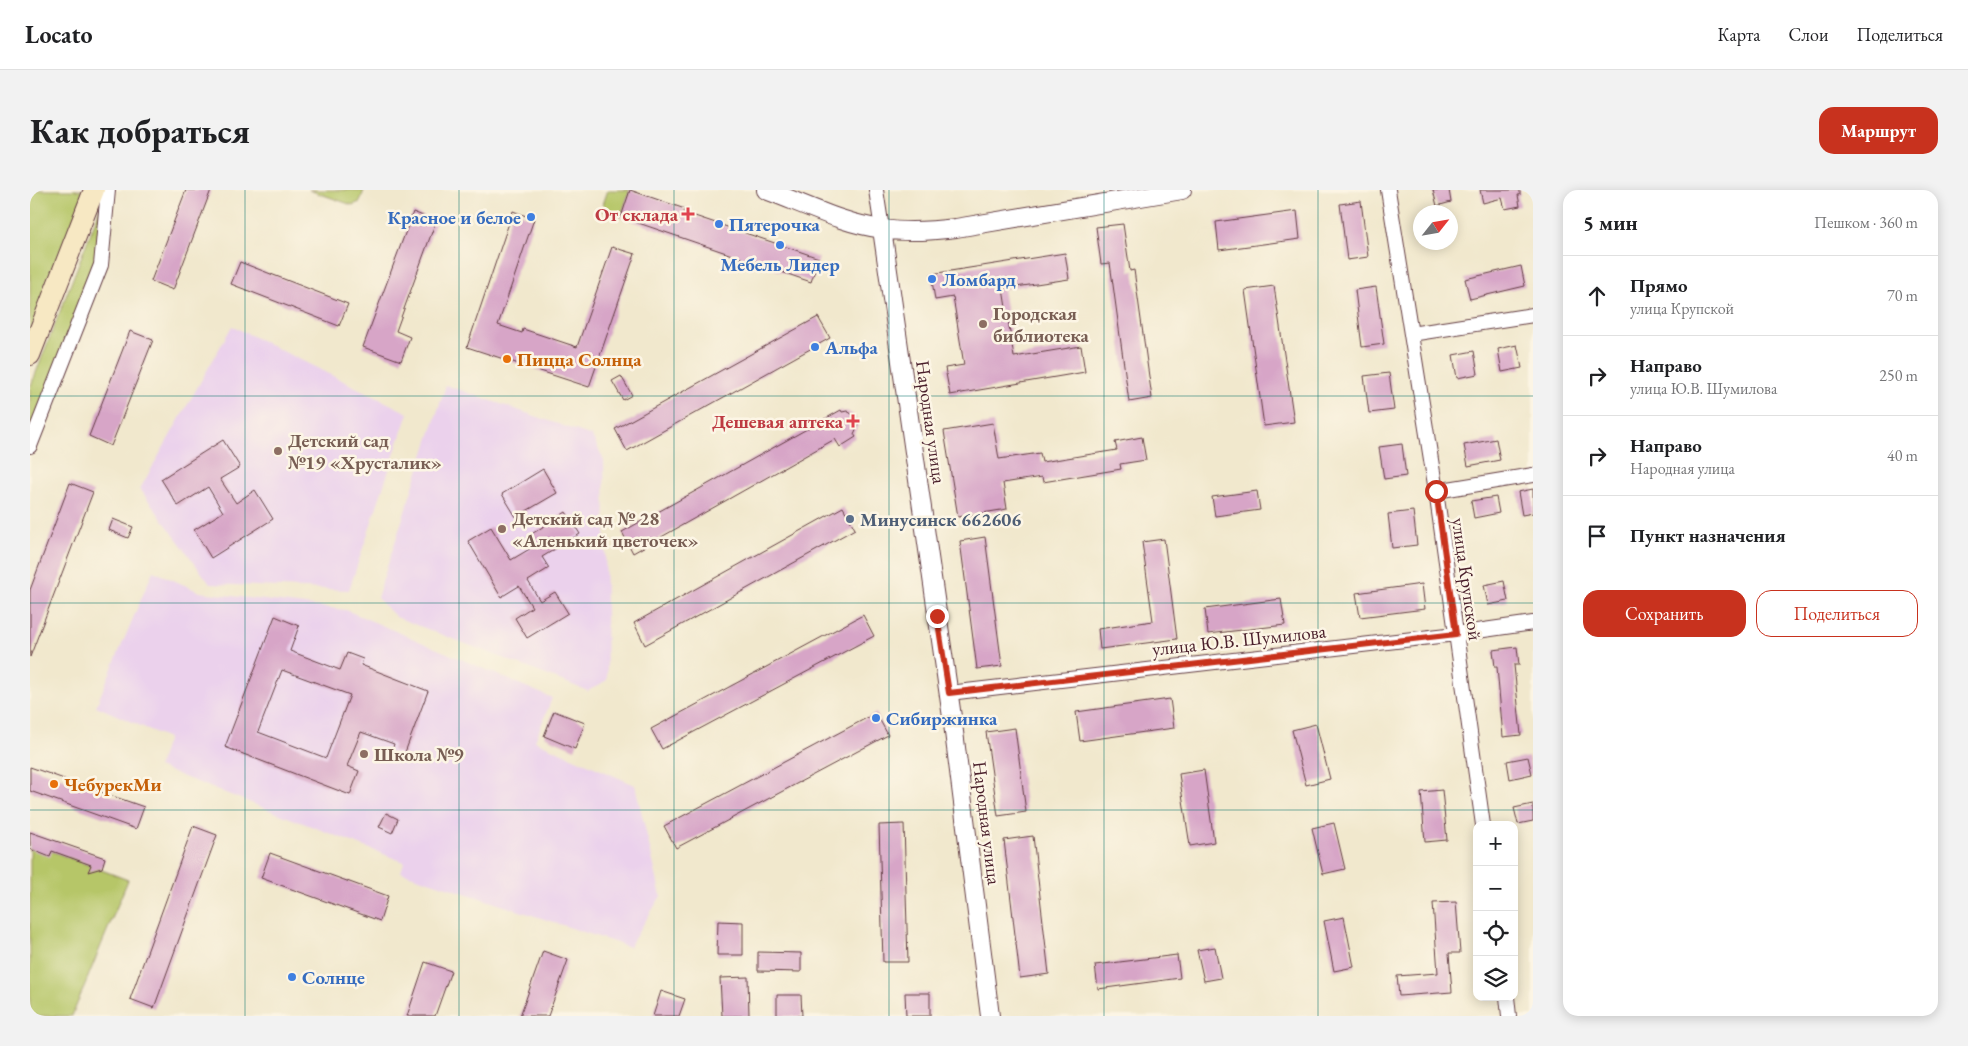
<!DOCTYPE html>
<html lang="ru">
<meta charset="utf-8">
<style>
:root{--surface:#fff;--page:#f2f2f2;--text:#202124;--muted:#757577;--line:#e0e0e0;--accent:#c8321e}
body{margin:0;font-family:"EB Garamond",serif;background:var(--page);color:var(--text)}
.controls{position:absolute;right:15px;bottom:15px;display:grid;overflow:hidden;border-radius:10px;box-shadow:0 2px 12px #0003}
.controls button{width:45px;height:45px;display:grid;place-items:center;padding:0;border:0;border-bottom:1px solid var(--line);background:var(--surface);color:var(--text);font:25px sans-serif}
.compass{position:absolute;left:1383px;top:15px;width:45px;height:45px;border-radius:50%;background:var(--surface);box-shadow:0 2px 12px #0003;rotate:59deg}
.stop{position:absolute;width:15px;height:15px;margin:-11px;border:4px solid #c8321e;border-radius:50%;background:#fff}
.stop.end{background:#c8321e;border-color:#fff;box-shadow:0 1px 5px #0008}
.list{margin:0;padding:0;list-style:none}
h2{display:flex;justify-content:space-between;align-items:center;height:65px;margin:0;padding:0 20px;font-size:21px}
h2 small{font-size:16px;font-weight:400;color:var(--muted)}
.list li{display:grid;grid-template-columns:32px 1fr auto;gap:15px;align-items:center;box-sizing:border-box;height:80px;padding:0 20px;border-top:1px solid var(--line)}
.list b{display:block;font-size:19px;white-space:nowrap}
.list p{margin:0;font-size:16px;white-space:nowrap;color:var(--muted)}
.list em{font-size:16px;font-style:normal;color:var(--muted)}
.actions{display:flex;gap:10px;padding:15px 20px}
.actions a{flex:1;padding:11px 0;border:1px solid var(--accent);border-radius:15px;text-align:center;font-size:18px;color:var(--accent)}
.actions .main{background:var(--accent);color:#fff}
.icon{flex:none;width:28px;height:28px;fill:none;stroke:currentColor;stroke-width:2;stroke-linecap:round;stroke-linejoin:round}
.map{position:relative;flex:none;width:1503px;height:826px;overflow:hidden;border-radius:15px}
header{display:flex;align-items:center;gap:30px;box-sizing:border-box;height:70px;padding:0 25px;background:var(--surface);border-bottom:1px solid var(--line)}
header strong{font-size:24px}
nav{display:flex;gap:28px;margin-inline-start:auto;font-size:18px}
.intro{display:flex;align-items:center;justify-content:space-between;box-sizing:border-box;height:120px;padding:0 30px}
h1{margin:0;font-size:35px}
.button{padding:12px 22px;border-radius:15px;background:var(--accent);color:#fff;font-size:18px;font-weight:700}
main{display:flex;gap:30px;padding:0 30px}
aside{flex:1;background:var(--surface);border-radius:15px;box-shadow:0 2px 12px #0003}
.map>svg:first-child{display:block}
.built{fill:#ebd1ec}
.green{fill:#b6c668;stroke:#80724a}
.building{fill:#d7a5c7;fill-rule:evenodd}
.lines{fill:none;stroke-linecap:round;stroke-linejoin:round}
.minor-casing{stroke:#633d43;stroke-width:16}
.tertiary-casing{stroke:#633d43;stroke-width:20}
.secondary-casing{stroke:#633d43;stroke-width:22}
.minor{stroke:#fff;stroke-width:14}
.tertiary{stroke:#fff;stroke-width:18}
.secondary{stroke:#f7e8c3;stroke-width:20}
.route{stroke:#c8321e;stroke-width:6}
.grid{fill:none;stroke:#0f766e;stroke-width:1;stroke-opacity:0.55}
.health-dot{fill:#e0444e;stroke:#fcf5e5;stroke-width:2}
.shop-dot{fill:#3f7fe0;stroke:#fcf5e5;stroke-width:2}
.education-dot{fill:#8d6e63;stroke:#fcf5e5;stroke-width:2}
.food-dot{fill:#e8710a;stroke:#fcf5e5;stroke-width:2}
.service-dot{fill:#5c6f8a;stroke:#fcf5e5;stroke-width:2}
.labels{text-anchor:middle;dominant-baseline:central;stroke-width:5;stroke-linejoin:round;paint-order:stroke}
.health-label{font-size:19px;font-weight:bold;fill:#be3a42;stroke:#fcf5e5;text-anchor:end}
.shop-label{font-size:19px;font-weight:bold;fill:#366cbe;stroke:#fcf5e5;text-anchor:start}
.education-label{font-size:19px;font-weight:bold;fill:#785e54;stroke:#fcf5e5;text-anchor:start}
.food-label{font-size:19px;font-weight:bold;fill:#c56008;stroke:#fcf5e5;text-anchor:start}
.street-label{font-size:19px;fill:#4a1f2b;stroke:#fcf5e5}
.service-label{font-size:19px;font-weight:bold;fill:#4e5e75;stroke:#fcf5e5;text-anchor:start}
</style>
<header>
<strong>Locato</strong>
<nav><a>Карта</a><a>Слои</a><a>Поделиться</a></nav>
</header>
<div class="intro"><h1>Как добраться</h1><a class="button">Маршрут</a></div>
<main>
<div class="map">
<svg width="1503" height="826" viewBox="0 0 1503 826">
<rect width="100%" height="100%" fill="#fcf5e5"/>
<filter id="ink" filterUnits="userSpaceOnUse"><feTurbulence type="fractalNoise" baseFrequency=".02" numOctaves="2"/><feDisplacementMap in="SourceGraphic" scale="10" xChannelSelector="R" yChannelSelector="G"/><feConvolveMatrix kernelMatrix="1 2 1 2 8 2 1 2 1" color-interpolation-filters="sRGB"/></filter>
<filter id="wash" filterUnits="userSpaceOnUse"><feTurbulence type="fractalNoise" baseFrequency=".0096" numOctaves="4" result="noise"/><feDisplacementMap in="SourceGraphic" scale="20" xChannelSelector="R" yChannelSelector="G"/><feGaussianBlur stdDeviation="1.12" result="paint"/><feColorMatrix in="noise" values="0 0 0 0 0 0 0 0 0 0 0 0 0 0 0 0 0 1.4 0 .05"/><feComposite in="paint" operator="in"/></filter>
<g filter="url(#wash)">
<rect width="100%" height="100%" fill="#f1e8cd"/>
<!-- built -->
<path class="built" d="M202,136L378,223L319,400L180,394L110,299Z
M416,195L562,246L574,270L577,490L558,501L366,427L347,408Z
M123,381L170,402L316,420L522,508L505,551L605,595L631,706L599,757L371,682L374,672L128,577L138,548L66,516Z"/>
<!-- green -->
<path class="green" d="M3,0H57L0,147V8Z
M279,0H334L330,12L322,15Z
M578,0H600L591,27L571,20Z
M77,1L75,51L0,251V198Z
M0,653L98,690L42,826H0Z"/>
<g id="blocks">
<!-- building -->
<path class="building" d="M156,0H181L143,100L121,91Z
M600,0L655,19L653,22L789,68L781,92L591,27Z
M1403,0H1419L1421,12L1407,16Z
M1450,0H1490V5H1488L1490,16L1475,19L1472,8L1453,13Z
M1331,11L1338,67L1317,70L1310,14Z
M483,21L504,29L468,135L492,143L493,139L547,157L582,57L605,64L559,197L437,157Z
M1267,21L1270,49L1189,60L1186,32Z
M383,22L406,31L366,141L380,147L371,171L333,157Z
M1093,34L1100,81L1104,80L1122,208L1099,212L1080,73L1071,74L1066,37Z
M1035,63L1039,89L973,99L984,167L1051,156L1055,182L920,205L915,178L934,175L923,107L905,110L901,84Z
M210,72L318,114L309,136L201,94Z
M1491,76L1495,96L1440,109L1435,89Z
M1244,96L1264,232L1234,236L1215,100Z
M1346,97L1354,154L1332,157L1325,100Z
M788,127L800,148L597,261L585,239Z
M100,141L123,150L81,256L59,246Z
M1487,155L1492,178L1472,182L1468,159Z
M1444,161L1448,184L1427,188L1423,165Z
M1359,183L1364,220L1339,223L1334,186Z
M591,186L602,205L593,210L582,191Z
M811,220L812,222L817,221L825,226L828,235L824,244L826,247L810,257L805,249L603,363L592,342Z
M963,233L969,269L1010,263L1012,272L1087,260L1085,252L1112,247L1116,270L1090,274L1091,279L1013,292L1012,287L973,293L977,319L928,327L914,241Z
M1466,249L1470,270L1438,276L1434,255Z
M193,250L210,277L190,289L206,313L225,300L243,329L181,368L164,340L193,322L178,297L148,316L131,289Z
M1372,254L1376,286L1354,289L1349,257Z
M513,279L527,303L486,327L472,304Z
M40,293L63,302L0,467V400Z
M1503,299V323L1492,325L1488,302Z
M1227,301L1230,320L1185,326L1182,307Z
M1466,307L1469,323L1444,328L1441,311Z
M813,317L825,339L615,455L604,433Z
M1383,321L1387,355L1362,358L1358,324Z
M536,322L550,344L512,367L519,378L498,391L510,411L525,402L538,423L497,448L485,428L502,417L489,396L471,407L438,351L461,337L481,370L503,357L497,347Z
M83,329L103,337L98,348L79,340Z
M955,347L972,476L947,479L930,351Z
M1134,349L1147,449L1070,459L1068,439L1123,431L1112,352Z
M1474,391L1478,411L1458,415L1454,395Z
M1392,394L1395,419L1330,427L1326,403Z
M1251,409L1255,435L1178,444L1175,419Z
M833,425L844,446L632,559L621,539Z
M245,426L269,436L260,461L310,480L317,463L333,469L331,475L398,501L374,565L362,560L364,554L331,542L317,576L329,581L320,605L195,557ZM252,480L320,505L296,568L228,542Z
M1487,457L1489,475H1484L1491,545L1473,547L1467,477H1465L1463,460Z
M1140,509L1144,538L1050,551L1046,522Z
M524,521L555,533L545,559L514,546Z
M846,523L858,545L646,658L634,636Z
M1286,534L1300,589L1276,595L1262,540Z
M985,538L996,622L968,626L956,542Z
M1498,567L1502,584L1480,589L1477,571Z
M0,577L114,617L106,639L0,601Z
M1174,580L1184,652L1160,656L1149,584Z
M1412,600L1417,650L1395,652L1391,602Z
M1503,614V631L1488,634L1484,618Z
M356,623L368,629L362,643L349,637Z
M1304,633L1315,679L1293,684L1282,638Z
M874,634L878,772H853L849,635Z
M163,636L187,645L124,818L100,809Z
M0,642L75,668L72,678L58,682L61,675L22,661L20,667L0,659Z
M1003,646L1019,784L990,788L974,650Z
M240,663L358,706L350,731L231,688Z
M1426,712L1430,763H1419L1422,802L1369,806L1367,786L1408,783L1403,713Z
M1314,727L1324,777L1304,781L1294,731Z
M688,731L713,732V765H687Z
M1185,757L1191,788L1174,791L1167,760Z
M513,761L538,770L518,826H490Z
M728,762L771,763V782L728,781Z
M1147,765L1150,788L1068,799L1065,775Z
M395,772L421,781L405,826H377Z
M718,787L719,826H692L690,788Z
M631,801L655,809L649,826H623Z
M875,803H900V826H876Z
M747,805H771L772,826H747Z"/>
</g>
</g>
<g filter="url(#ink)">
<use href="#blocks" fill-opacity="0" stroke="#633d43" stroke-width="1"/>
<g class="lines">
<defs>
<path id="minor" d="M846,0L852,39
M1358,0L1406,301L1453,635
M1381,144L1503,125
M0,256L71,75L78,0
M1406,301L1503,285
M919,503L1426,444L1503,433
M1477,807L1479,826"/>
<path id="tertiary" d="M736,0C774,14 813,34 853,39C878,43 902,41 926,38L1152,0
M852,39L923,534L960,826"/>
<path id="secondary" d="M0,165L64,0"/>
</defs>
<!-- minor casing -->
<use href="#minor" class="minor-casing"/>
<!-- tertiary casing -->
<use href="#tertiary" class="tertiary-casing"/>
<!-- secondary casing -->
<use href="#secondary" class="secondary-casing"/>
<!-- minor -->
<use href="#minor" class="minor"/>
<!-- tertiary -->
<use href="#tertiary" class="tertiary"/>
<!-- secondary -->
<use href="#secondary" class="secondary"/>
</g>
</g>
<g class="lines" filter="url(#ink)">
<!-- route -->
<path class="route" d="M907,426L919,503L1426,444L1406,301"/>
</g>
<!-- grid -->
<path class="grid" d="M215,0V826M429,0V826M644,0V826M859,0V826M1074,0V826M1288,0V826M0,206H1503M0,413H1503M0,620H1503"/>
<!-- markers -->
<g class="health-dot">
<path d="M655.5 16.5h5v5h5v5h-5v5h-5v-5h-5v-5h5z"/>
<path d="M820.5 223.5h5v5h5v5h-5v5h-5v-5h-5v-5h5z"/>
</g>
<g class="shop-dot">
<circle cx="501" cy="27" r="5"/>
<circle cx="689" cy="34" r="5"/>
<circle cx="750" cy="55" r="5"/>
<circle cx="902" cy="89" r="5"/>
<circle cx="785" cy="157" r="5"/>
<circle cx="846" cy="528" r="5"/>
<circle cx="262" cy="787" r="5"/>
</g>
<g class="education-dot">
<circle cx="953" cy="134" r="5"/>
<circle cx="248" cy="261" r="5"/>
<circle cx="472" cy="339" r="5"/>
<circle cx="334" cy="564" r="5"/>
</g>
<g class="food-dot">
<circle cx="477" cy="169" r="5"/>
<circle cx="24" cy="594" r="5"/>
</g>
<circle class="service-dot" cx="820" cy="329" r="5"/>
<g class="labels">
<!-- health labels -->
<g class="health-label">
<text x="648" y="24">От склада</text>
<text x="813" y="231">Дешевая аптека</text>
</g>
<!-- shop labels -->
<g class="shop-label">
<text x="491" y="27" text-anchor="end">Красное и белое</text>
<text x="699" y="34">Пятерочка</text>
<text x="750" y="74" text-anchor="middle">Мебель Лидер</text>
<text x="912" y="89">Ломбард</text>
<text x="795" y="157">Альфа</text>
<text x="856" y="528">Сибиржинка</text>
<text x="272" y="787">Солнце</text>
</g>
<!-- education labels -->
<g class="education-label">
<text x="963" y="123">Городская<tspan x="963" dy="22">библиотека</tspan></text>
<text x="258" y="250">Детский сад<tspan x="258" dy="22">№19 «Хрусталик»</tspan></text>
<text x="482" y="328">Детский сад № 28<tspan x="482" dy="22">«Аленький цветочек»</tspan></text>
<text x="344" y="564">Школа №9</text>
</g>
<!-- food labels -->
<g class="food-label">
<text x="487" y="169">Пицца Солнца</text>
<text x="34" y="594">ЧебурекМи</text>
</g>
<!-- street labels -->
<g class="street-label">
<text transform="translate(901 232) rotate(82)">Народная улица</text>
<text transform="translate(1437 389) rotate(82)">улица Крупской</text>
<text transform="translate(1209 450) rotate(-6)">улица Ю.В. Шумилова</text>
<text transform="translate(957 633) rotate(83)">Народная улица</text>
</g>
<!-- service labels -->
<g class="service-label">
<text x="830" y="329">Минусинск 662606</text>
</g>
</g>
</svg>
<div class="controls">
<button>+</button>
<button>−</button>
<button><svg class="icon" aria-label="locate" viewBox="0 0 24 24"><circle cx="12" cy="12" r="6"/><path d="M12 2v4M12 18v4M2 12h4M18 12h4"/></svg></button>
<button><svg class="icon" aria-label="layers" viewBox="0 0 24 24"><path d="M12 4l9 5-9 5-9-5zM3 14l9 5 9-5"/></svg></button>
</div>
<svg class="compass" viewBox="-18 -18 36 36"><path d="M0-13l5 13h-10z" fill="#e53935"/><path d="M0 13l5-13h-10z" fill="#757577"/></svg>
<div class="stop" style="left:1406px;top:301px"></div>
<div class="stop end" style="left:907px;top:426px"></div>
</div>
<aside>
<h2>5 мин<small>Пешком · 360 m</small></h2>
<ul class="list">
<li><svg class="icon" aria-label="ahead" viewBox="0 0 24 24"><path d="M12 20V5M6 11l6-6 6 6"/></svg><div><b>Прямо</b><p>улица Крупской</p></div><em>70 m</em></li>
<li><svg class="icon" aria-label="right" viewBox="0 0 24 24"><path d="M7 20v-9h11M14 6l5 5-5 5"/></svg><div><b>Направо</b><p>улица Ю.В. Шумилова</p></div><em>250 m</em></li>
<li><svg class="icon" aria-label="right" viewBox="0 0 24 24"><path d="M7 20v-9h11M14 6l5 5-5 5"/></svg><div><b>Направо</b><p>Народная улица</p></div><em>40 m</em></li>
<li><svg class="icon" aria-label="arrive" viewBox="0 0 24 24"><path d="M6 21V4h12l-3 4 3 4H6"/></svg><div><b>Пункт назначения</b></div></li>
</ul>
<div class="actions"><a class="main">Сохранить</a><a>Поделиться</a></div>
</aside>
</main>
